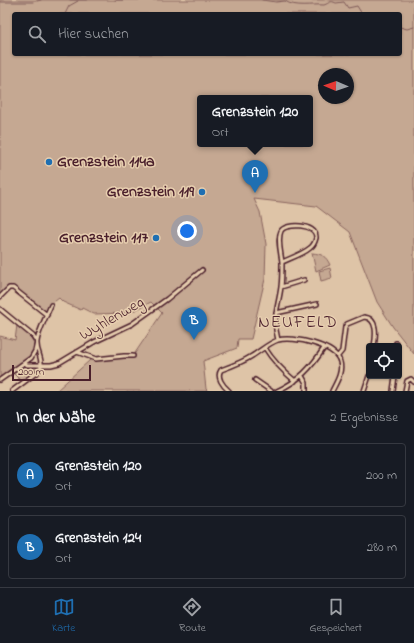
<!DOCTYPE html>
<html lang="de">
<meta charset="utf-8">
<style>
:root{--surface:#171b24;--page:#242831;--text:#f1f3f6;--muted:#9ea1a6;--line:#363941;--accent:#1f6fb2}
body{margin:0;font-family:"Indie Flower",sans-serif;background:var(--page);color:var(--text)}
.controls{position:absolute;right:12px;bottom:12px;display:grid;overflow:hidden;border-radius:4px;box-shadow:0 1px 3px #0004}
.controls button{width:36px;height:36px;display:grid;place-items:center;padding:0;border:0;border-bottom:1px solid var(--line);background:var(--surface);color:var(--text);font:20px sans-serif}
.compass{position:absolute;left:318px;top:68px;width:36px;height:36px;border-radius:50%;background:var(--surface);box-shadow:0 1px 3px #0004;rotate:272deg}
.scale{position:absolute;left:12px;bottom:10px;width:79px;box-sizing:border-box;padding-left:4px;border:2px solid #4a1f2b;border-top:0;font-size:11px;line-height:14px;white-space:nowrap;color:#4a1f2b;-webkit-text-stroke:3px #e7ceaf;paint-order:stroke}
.you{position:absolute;left:187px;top:231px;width:14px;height:14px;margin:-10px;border:3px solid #fff;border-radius:50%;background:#1a73e8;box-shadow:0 0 0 6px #1a73e833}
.badge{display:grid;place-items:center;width:26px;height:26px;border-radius:50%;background:var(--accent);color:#fff;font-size:13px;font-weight:700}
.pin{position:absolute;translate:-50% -33px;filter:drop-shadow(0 1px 2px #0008)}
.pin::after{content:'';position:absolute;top:21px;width:14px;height:12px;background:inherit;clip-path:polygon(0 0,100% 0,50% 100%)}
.popup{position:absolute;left:197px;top:95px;width:116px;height:52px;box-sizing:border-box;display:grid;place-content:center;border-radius:4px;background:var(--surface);filter:drop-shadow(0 1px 3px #0005);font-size:13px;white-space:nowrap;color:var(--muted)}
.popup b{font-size:15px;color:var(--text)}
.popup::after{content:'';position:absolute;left:50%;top:100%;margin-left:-8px;border:8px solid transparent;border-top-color:var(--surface)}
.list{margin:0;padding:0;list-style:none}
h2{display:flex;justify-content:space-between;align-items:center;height:52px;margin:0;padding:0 16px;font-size:17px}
h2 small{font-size:13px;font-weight:400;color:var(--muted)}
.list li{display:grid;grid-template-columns:26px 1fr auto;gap:12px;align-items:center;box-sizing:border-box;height:64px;margin:0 8px 8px;padding:0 8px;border:1px solid var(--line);border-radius:4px}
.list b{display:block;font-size:15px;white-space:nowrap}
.list p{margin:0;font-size:13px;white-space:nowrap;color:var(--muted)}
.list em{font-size:13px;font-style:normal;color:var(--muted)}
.icon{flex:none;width:22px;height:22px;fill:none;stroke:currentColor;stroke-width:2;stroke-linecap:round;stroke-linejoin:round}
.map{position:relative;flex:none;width:414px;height:391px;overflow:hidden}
.search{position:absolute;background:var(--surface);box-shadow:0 1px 3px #0004;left:12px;right:12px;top:12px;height:44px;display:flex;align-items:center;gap:10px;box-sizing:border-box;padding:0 14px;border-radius:4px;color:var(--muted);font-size:15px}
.sheet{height:196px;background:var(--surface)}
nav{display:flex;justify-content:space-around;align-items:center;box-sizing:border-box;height:56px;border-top:1px solid var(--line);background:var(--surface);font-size:11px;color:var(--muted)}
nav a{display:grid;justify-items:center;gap:2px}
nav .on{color:var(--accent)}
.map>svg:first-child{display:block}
.green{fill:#c5a892;stroke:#88645e;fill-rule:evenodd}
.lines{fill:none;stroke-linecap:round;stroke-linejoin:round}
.stream{stroke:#7f5a58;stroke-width:1}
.minor-casing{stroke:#4a1f2b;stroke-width:6}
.minor{stroke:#e7ceaf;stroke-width:3}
.poi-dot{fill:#1f6fb2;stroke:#e7ceaf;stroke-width:1.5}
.labels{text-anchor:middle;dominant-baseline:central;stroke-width:3;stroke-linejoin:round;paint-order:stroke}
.poi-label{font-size:16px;font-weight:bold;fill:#4a1f2b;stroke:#e7ceaf;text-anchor:end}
.street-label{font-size:16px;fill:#4a1f2b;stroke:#e7ceaf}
.neighbourhood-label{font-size:17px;letter-spacing:1px;fill:#4a1f2b;stroke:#e7ceaf}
</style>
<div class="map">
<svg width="414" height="391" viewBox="0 0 414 391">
<rect width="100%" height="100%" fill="#dec4a7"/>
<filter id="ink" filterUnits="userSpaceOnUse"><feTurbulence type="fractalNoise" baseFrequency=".025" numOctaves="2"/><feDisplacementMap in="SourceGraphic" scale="8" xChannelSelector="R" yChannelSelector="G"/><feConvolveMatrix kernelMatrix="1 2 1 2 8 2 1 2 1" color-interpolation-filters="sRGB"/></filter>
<g filter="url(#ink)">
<!-- green -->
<path class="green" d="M0,0H414V354L393,327L377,302L350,232L316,206L254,199L260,212L266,244L265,279L251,339H238L237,348L203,361L206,389L208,391H56L90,360L133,356L162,313L151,302L129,313L94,314L82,308L81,310L63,302L59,298L50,305L46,313L10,285L0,295ZM14,14H400V54H14ZM324,74H348V98H324ZM200,98H310V144H200Z
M312,253C322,254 326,256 330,265L316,271Z
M330,268L332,278L321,281L319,271Z
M17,325C33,338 44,347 22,363L21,362L0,378V336L15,340Z
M24,366L37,367L38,369L21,381L13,373Z"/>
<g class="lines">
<!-- stream -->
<path class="stream" d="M70,0H87
M115,0H123
M262,0L276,2L285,1C295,8 313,4 324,5C330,3 330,0 336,3L344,2L348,8L357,6L362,14
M37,1L41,0
M0,2H33
M65,14L69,6L78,1
M400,27L407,29L414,27"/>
<defs>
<path id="minor" d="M281,287L304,280
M0,297L9,288H13L47,315
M0,309L33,336L37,342L35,351L31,358L0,380
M276,313L317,304
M278,340C272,317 278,309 281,287C282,279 282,270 282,262C291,258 303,254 310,248C313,246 315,242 316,238C317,223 285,223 281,231C277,239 281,253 282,262
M396,346V343
M265,348C273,361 283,371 295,381
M77,352L96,359L124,356H133
M338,356L342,351L345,327L347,324L364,317C378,318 376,336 374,346
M25,363L27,365H51L59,363L94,342L132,324L167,299L202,270
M302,376L306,383V391
M255,380L271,391
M12,391L40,370C44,359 36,352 37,342C38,332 47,315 51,305
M229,391C223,386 216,377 221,370C232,366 243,362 252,356C260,351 269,343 278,340C293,336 336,345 340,362C343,372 336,383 332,391
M277,391C299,381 311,368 324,348
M364,391L369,376
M393,391L395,376
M405,391L407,381L411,379L414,382"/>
</defs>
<!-- minor casing -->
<use href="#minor" class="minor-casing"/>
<!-- minor -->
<use href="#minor" class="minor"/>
</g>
</g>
<!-- markers -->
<g class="poi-dot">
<circle cx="49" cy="162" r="4"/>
<circle cx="202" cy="192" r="4"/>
<circle cx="156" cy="238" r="4"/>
</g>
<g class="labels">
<!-- poi labels -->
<g class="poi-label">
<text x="57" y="162" text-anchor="start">Grenzstein 114a</text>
<text x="194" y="192">Grenzstein 119</text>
<text x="148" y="238">Grenzstein 117</text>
</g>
<!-- street labels -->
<g class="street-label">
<text transform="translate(112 319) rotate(-30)">Wyhlenweg</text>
</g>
<!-- neighbourhood labels -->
<g class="neighbourhood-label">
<text x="298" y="322">NEUFELD</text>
</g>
</g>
</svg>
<div class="controls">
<button><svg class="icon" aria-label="locate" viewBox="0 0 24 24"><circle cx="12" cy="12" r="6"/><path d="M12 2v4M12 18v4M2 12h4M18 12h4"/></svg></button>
</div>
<svg class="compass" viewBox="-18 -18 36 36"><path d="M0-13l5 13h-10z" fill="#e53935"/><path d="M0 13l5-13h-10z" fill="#9ea1a6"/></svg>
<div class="scale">200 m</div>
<div class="you"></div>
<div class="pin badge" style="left:255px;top:193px">A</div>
<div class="popup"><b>Grenzstein 120</b>Ort</div>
<div class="pin badge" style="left:194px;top:340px">B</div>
<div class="search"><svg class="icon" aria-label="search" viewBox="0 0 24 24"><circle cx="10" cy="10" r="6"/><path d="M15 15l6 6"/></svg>Hier suchen</div>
</div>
<section class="sheet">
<h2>In der Nähe<small>2 Ergebnisse</small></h2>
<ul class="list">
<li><span class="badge">A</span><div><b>Grenzstein 120</b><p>Ort</p></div><em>200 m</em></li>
<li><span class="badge">B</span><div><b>Grenzstein 124</b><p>Ort</p></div><em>280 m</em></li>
</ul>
</section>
<nav>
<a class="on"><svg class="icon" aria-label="map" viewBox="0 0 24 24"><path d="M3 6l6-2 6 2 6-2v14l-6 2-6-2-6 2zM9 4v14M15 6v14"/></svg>Karte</a>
<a><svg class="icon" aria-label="directions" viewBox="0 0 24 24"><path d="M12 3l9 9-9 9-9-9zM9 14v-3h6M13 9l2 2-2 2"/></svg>Route</a>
<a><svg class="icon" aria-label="saved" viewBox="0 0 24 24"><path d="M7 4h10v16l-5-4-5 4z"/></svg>Gespeichert</a>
</nav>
